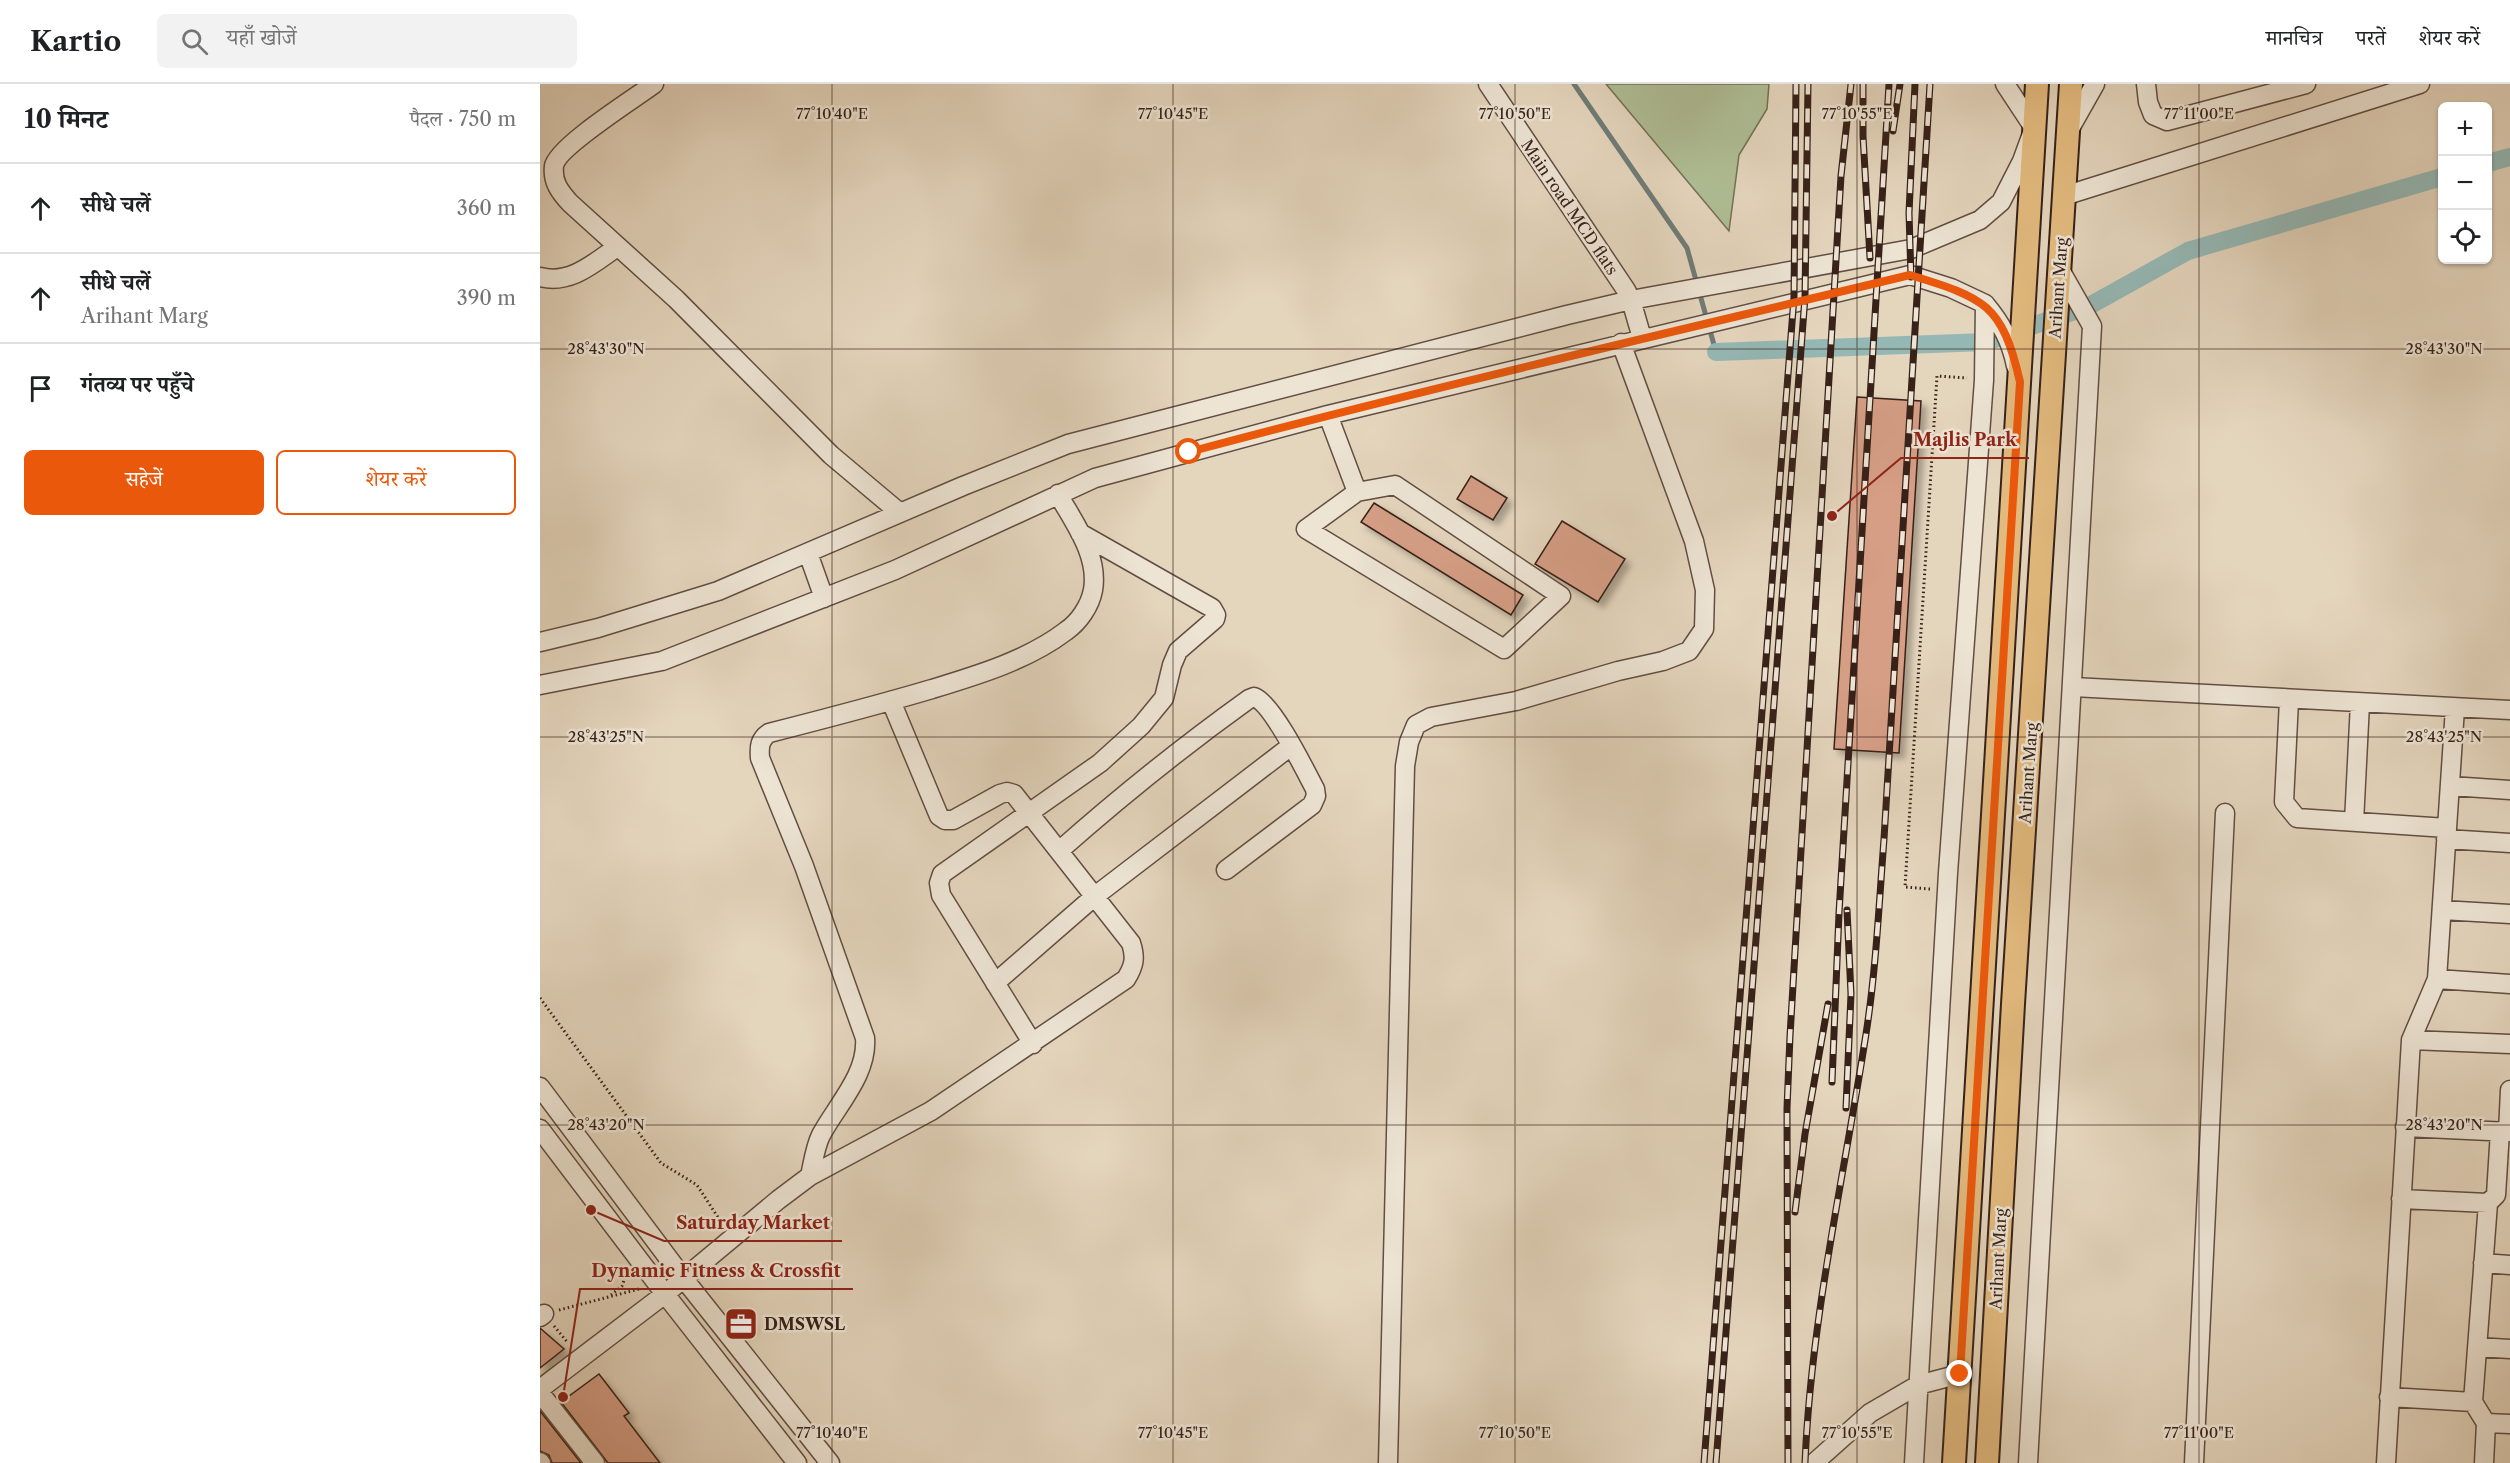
<!DOCTYPE html>
<html lang="hi">
<meta charset="utf-8">
<style>
:root{--surface:#fff;--page:#f2f2f2;--text:#202124;--muted:#757577;--line:#e0e0e0;--accent:#ea580c}
body{margin:0;font-family:"Libre Caslon Text","Noto Serif Devanagari",serif;background:var(--page);color:var(--text)}
.controls{position:absolute;right:18px;top:18px;display:grid;overflow:hidden;border-radius:9px;box-shadow:0 2px 4px #0004}
.controls button{width:54px;height:54px;display:grid;place-items:center;padding:0;border:0;border-bottom:2px solid var(--line);background:var(--surface);color:var(--text);font:30px sans-serif}
.stop{position:absolute;width:18px;height:18px;margin:-14px;border:4px solid #ea580c;border-radius:50%;background:#fff}
.stop.end{background:#ea580c;border-color:#fff;box-shadow:0 2px 6px #0008}
.list{margin:0;padding:0;list-style:none}
h2{display:flex;justify-content:space-between;align-items:center;height:78px;margin:0;padding:0 24px;font-size:26px}
h2 small{font-size:20px;font-weight:400;color:var(--muted)}
.list li{display:grid;grid-template-columns:39px 1fr auto;gap:18px;align-items:center;box-sizing:border-box;height:90px;padding:0 24px;border-top:2px solid var(--line)}
.list b{display:block;font-size:22px;white-space:nowrap}
.list p{margin:0;font-size:20px;white-space:nowrap;color:var(--muted)}
.list em{font-size:20px;font-style:normal;color:var(--muted)}
.actions{display:flex;gap:12px;padding:18px 24px}
.actions a{flex:1;padding:14px 0;border:2px solid var(--accent);border-radius:9px;text-align:center;font-size:21px;color:var(--accent)}
.actions .main{background:var(--accent);color:#fff}
.icon{flex:none;width:33px;height:33px;fill:none;stroke:currentColor;stroke-width:2;stroke-linecap:round;stroke-linejoin:round}
.map{position:relative;flex:none;width:1970px;height:1379px;overflow:hidden}
header{display:flex;align-items:center;gap:36px;box-sizing:border-box;height:84px;padding:0 30px;background:var(--surface);border-bottom:2px solid var(--line)}
header strong{font-size:28px}
nav{display:flex;gap:33px;margin-inline-start:auto;font-size:21px}
.search{width:420px;height:54px;background:var(--page);display:flex;align-items:center;gap:15px;box-sizing:border-box;padding:0 21px;border-radius:9px;color:var(--muted);font-size:22px}
main{display:flex}
aside{flex:1;background:var(--surface)}
.map>svg:first-child{display:block}
.green{fill:#afbe95;stroke:#737057;stroke-width:1.5}
.lines{fill:none;stroke-linecap:round;stroke-linejoin:round}
.stream{stroke:#6f7c77;stroke-width:5}
.canal{stroke:#95b8b5;stroke-width:18}
.building{fill:#d59e85;stroke:#372119;stroke-width:1.5;filter:url(#shadow)}
.minor-casing{stroke:#624e42;stroke-width:21}
.major-casing{stroke:#372119;stroke-width:26}
.path{stroke:#372119;stroke-width:3;stroke-dasharray:1.5 3;stroke-linecap:butt}
.minor{stroke:#ede4d4;stroke-width:18}
.major{stroke:#e2ba7e;stroke-width:22}
.rail-casing{stroke:#372119;stroke-width:7}
.rail{stroke:#ede4d4;stroke-width:4.5;stroke-dasharray:14;stroke-linecap:butt}
.route{stroke:#ea580c;stroke-width:8}
.ticks{fill:none;stroke:#372119;stroke-width:1.5;stroke-opacity:0.45}
.labels{text-anchor:middle;dominant-baseline:central;stroke-width:5;stroke-linejoin:round;paint-order:stroke}
.street-label{font-size:16px;fill:#372119;stroke:#ede4d4}
.poi-label{font-size:16px;font-weight:bold;fill:#372119;stroke:#ede4d4;text-anchor:start}
.ticks-label{font-size:15px;text-anchor:middle;fill:#372119;stroke:#ede4d4;stroke-width:5;stroke-linejoin:round;paint-order:stroke}
.leader{fill:none;stroke:#8f2418;stroke-width:2}
.callout-dot{fill:#8f2418;stroke:#ede4d4;stroke-width:2}
.callout-label{font-size:18px;text-anchor:middle;font-weight:bold;fill:#8f2418;stroke:#ede4d4;stroke-width:5;stroke-linejoin:round;paint-order:stroke}
</style>
<header>
<strong>Kartio</strong>
<div class="search"><svg class="icon" aria-label="search" viewBox="0 0 24 24"><circle cx="10" cy="10" r="6"/><path d="M15 15l6 6"/></svg>यहाँ खोजें</div>
<nav><a>मानचित्र</a><a>परतें</a><a>शेयर करें</a></nav>
</header>
<main>
<aside>
<h2>10 मिनट<small>पैदल · 750 m</small></h2>
<ul class="list">
<li><svg class="icon" aria-label="ahead" viewBox="0 0 24 24"><path d="M12 20V5M6 11l6-6 6 6"/></svg><div><b>सीधे चलें</b></div><em>360 m</em></li>
<li><svg class="icon" aria-label="ahead" viewBox="0 0 24 24"><path d="M12 20V5M6 11l6-6 6 6"/></svg><div><b>सीधे चलें</b><p>Arihant Marg</p></div><em>390 m</em></li>
<li><svg class="icon" aria-label="arrive" viewBox="0 0 24 24"><path d="M6 21V4h12l-3 4 3 4H6"/></svg><div><b>गंतव्य पर पहुँचे</b></div></li>
</ul>
<div class="actions"><a class="main">सहेजें</a><a>शेयर करें</a></div>
</aside>
<div class="map">
<svg width="1970" height="1379" viewBox="0 0 1970 1379">
<defs>
<filter id="shadow"><feDropShadow dx="5.5" dy="5.5" stdDeviation="3" flood-color="#0004"/></filter>
</defs>
<rect width="100%" height="100%" fill="#e4d5bd"/>
<filter id="stains"><feTurbulence type="fractalNoise" baseFrequency=".00333" numOctaves="4"/><feColorMatrix values="0 0 0 0 .2 0 0 0 0 .09 0 0 0 0 .02 0 0 0 .5 -.17"/></filter>
<radialGradient id="worn" r=".72"><stop offset=".6" stop-color="#630" stop-opacity="0"/><stop offset="1" stop-color="#630" stop-opacity=".3"/></radialGradient>
<!-- green -->
<path class="green" d="M1066,0H1229L1227,25L1199,71L1189,147Z"/>
<g class="lines">
<!-- stream -->
<path class="stream" d="M1034,0L1147,164L1176,268"/>
<!-- canal -->
<path class="canal" d="M1948,79L1970,73
M1176,268L1446,258L1549,222L1648,167L1902,93"/>
</g>
<!-- building -->
<path class="building" d="M1317,313L1381,317L1359,669L1294,665Z
M931,392L967,414L953,436L917,415Z
M834,419L983,511L971,531L821,438Z
M1022,437L1085,475L1058,518L995,480Z
M203,1230L211,1242L201,1249L192,1237Z
M0,1244L24,1265L0,1284Z
M59,1290L89,1329L84,1332L120,1379H68L21,1318Z
M0,1327L41,1379H12L9,1371L0,1367Z"/>
<g class="lines">
<defs>
<path id="minor" d="M114,0C95,14 17,63 14,82C12,98 20,108 30,119L136,215L291,371L360,429
M948,0L1086,206L1091,216L1102,254
M1606,0L1608,18L1613,31L1627,37L1766,0
M1529,46L1555,0
M1524,112L1880,0
M0,193C30,201 54,179 77,163
M1445,220C1461,239 1471,257 1476,282
M788,331L817,408L855,401L1021,512L964,565L766,445L817,408
M268,469L284,514
M0,558L58,544L178,507L423,402L528,360L1027,231L1091,216L1371,165L1440,136L1461,118L1482,77L1494,44L1465,0
M0,601L122,577L355,486L555,394L788,331L1370,191L1411,204L1445,220L1444,296L1408,789L1374,1379
M1533,603L1970,626
M1749,616L1744,718L1757,734L1907,744
M1911,702L1970,706
M1814,738L1820,619
M1906,755L1970,759
M519,767C580,713 642,663 709,615L714,613C732,619 765,686 775,705L776,712L772,721L686,786
M1902,826L1970,830
M1897,895L1970,900
M455,899L555,812L751,662
M1871,956L1970,960
M493,960L401,811L399,799L402,790L560,679L601,642L624,614L632,581L638,567L675,535L676,531L672,524L540,449
M0,1003L144,1195L290,1379
M1865,1043L1970,1048
M0,1045L125,1210L257,1379
M1968,1048L1970,1006
M270,1092C273,1079 275,1063 281,1051C297,1021 328,990 325,954L264,782L220,674C219,662 220,655 229,649C284,635 338,621 392,605C438,591 488,576 526,547C539,538 550,522 553,506C559,471 534,439 518,410
M1948,1119L1956,1111L1960,1047
M1943,1179L1970,1181
M0,1233L4,1230
M1938,1263L1970,1265
M0,1305L125,1210L238,1116L270,1092L391,1027L586,895C594,882 596,874 591,859L474,710L467,708L460,710L413,736H405L399,732L351,617
M0,1309L55,1379
M1849,1313L1933,1318L1948,1119L1861,1115
M1933,1318L1946,1339L1944,1379
M1946,1339L1970,1340
M0,1378L1,1379
M848,1379L865,682L869,658L876,641L891,633L976,617L1078,587L1123,577L1149,567L1164,545L1165,506L1154,457L1081,259
M1274,1379L1330,1329L1378,1301L1420,1290
M1488,1379L1552,242L1519,184
M1654,1379L1685,729
M1846,1379L1871,956L1897,895L1915,624"/>
<path id="major" d="M1414,1379L1497,0
M1447,1379L1473,920L1531,0"/>
</defs>
<!-- minor casing -->
<use href="#minor" class="minor-casing"/>
<!-- major casing -->
<use href="#major" class="major-casing"/>
<!-- path -->
<path class="path" d="M1390,805L1365,803L1397,292L1427,294
M0,914L121,1079L157,1101L183,1141
M71,1211L82,1202L87,1188
M19,1226L99,1205
M14,1242L28,1259"/>
<!-- minor -->
<use href="#minor" class="minor"/>
<!-- major -->
<use href="#major" class="major"/>
<defs>
<path id="rail" d="M1323,0V52L1330,174
M1353,47L1360,0
M1371,193L1369,129L1375,0
M1292,998L1299,829L1349,0
M1306,1024L1311,910L1307,826
M1255,1128L1265,1050L1288,920
M1164,1379L1254,213L1256,0
M1176,1379L1265,213L1268,0
M1248,1379L1247,1024L1250,952L1301,92L1311,0
M1265,1379C1271,1234 1304,1093 1326,950C1336,886 1339,820 1344,755L1390,0"/>
</defs>
<!-- rail casing -->
<use href="#rail" class="rail-casing"/>
<!-- rail -->
<use href="#rail" class="rail"/>
</g>
<g class="lines">
<!-- route -->
<path class="route" d="M649,368C888,304 1129,249 1370,191C1444,214 1462,219 1480,298L1420,1290"/>
</g>
<!-- ticks -->
<path class="ticks" d="M292,0V1379M633,0V1379M975,0V1379M1317,0V1379M1659,0V1379M0,265H1970M0,653H1970M0,1041H1970"/>
<!-- icons -->
<defs>
<symbol id="office-square" viewBox="-11 -11 22 22"><rect x="-9" y="-9" width="18" height="18" rx="4" fill="#8f2418" stroke="#ede4d4"/><path d="M-6-3h4V-5.5h4V-3h4V5H-6ZM-1-4.5V-3h2v-1.5ZM-6 0V1H6V0Z" fill="#fff"/></symbol>
</defs>
<g fill-rule="evenodd">
<use href="#office-square" x="182" y="1221" width="38" height="38"/>
</g>
<g class="labels">
<!-- street labels -->
<g class="street-label">
<text transform="translate(1030 123) rotate(56)">Main road MCD flats</text>
<text transform="translate(1518 204) rotate(-86)">Arihant Marg</text>
<text transform="translate(1488 689) rotate(-86)">Arihant Marg</text>
<text transform="translate(1458 1175) rotate(-87)">Arihant Marg</text>
</g>
<!-- poi labels -->
<g class="poi-label">
<text x="224" y="1240">DMSWSL</text>
</g>
</g>
<g class="ticks-label">
<text x="292" y="35">77°10'40"E</text>
<text x="633" y="35">77°10'45"E</text>
<text x="975" y="35">77°10'50"E</text>
<text x="1317" y="35">77°10'55"E</text>
<text x="1659" y="35">77°11'00"E</text>
<text x="66" y="270">28°43'30"N</text>
<text x="1904" y="270">28°43'30"N</text>
<text x="66" y="658">28°43'25"N</text>
<text x="1904" y="658">28°43'25"N</text>
<text x="66" y="1046">28°43'20"N</text>
<text x="1904" y="1046">28°43'20"N</text>
<text x="292" y="1354">77°10'40"E</text>
<text x="633" y="1354">77°10'45"E</text>
<text x="975" y="1354">77°10'50"E</text>
<text x="1317" y="1354">77°10'55"E</text>
<text x="1659" y="1354">77°11'00"E</text>
</g>
<!-- callouts -->
<path class="leader" d="M1292 432L1361 374H1489M51 1126L124 1157H302M23 1313L40 1205H313"/>
<g class="callout-dot">
<circle cx="1292" cy="432" r="6"/>
<circle cx="51" cy="1126" r="6"/>
<circle cx="23" cy="1313" r="6"/>
</g>
<g class="callout-label">
<text x="1425" y="362">Majlis Park</text>
<text x="213" y="1145">Saturday Market</text>
<text x="176" y="1193">Dynamic Fitness &amp; Crossfit</text>
</g>
<rect width="100%" height="100%" filter="url(#stains)"/>
<rect width="100%" height="100%" fill="url(#worn)"/>
</svg>
<div class="controls">
<button>+</button>
<button>−</button>
<button><svg class="icon" aria-label="locate" viewBox="0 0 24 24"><circle cx="12" cy="12" r="6"/><path d="M12 2v4M12 18v4M2 12h4M18 12h4"/></svg></button>
</div>
<div class="stop" style="left:649px;top:368px"></div>
<div class="stop end" style="left:1420px;top:1290px"></div>
</div>
</main>
